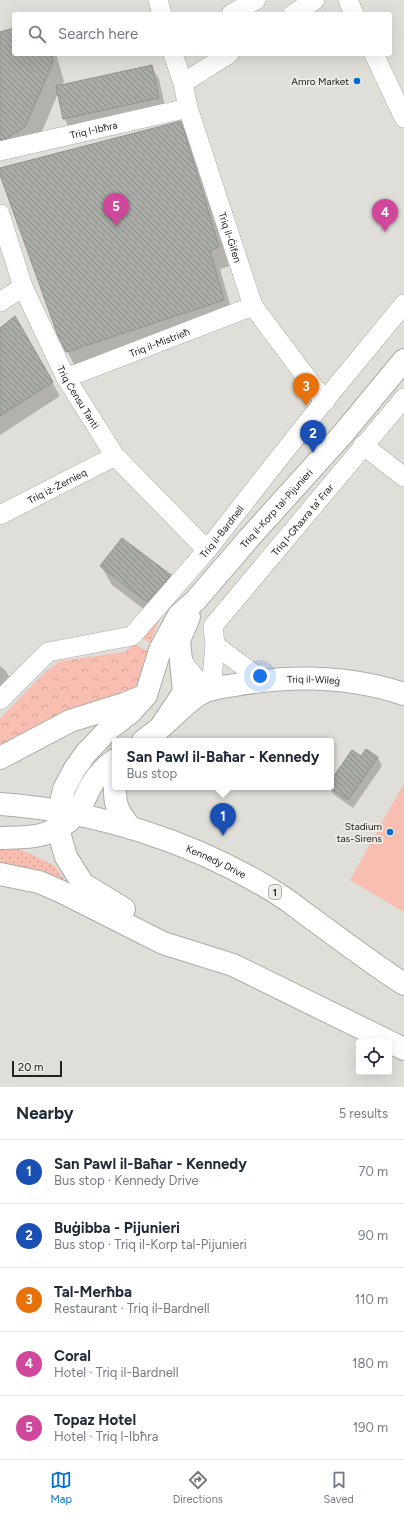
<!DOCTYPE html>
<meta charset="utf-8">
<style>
:root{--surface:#fff;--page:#f6f6f7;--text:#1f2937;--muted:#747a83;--line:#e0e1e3;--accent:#026cd4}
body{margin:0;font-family:Figtree,sans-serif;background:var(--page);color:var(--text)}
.controls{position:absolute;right:12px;bottom:12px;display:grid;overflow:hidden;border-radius:4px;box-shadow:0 4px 16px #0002}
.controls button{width:36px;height:36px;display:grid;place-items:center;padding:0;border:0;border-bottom:1px solid var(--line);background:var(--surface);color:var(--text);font:20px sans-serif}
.scale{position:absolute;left:12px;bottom:10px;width:50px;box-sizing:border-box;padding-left:4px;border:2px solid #222220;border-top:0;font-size:11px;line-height:14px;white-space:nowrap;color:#222220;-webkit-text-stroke:3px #edebe5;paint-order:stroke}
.you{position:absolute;left:260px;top:676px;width:14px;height:14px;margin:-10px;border:3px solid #fff;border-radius:50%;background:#1a73e8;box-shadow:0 0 0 6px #1a73e833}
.badge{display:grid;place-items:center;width:26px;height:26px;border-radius:50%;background:var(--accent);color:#fff;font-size:13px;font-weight:700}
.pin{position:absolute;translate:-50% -33px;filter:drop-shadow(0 1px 2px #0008)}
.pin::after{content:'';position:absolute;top:21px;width:14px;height:12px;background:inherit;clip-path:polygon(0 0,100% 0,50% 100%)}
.popup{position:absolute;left:112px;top:738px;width:222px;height:52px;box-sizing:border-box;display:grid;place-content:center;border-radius:4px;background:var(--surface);filter:drop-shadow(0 1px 3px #0005);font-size:13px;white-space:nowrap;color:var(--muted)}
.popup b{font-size:15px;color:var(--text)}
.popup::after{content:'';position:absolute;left:50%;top:100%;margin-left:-8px;border:8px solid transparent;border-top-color:var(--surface)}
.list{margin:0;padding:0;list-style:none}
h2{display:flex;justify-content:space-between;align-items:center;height:52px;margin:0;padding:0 16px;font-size:17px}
h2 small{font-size:13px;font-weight:400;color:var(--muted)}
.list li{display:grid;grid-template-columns:26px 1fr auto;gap:12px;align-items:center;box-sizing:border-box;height:64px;padding:0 16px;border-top:1px solid var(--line)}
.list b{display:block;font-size:15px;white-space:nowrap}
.list p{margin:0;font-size:13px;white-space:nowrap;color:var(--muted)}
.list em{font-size:13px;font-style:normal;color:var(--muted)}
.icon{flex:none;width:22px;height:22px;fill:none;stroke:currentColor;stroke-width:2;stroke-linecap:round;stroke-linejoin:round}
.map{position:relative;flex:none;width:404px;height:1087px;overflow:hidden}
.search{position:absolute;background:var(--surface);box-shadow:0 4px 16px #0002;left:12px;right:12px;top:12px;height:44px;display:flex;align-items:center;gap:10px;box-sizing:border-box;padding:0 14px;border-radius:4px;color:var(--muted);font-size:15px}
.sheet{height:372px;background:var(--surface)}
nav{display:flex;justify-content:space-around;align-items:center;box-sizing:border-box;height:56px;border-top:1px solid var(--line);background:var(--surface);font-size:11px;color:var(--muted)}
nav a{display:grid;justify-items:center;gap:2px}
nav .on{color:var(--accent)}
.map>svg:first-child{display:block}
.grass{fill:url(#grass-dots)}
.park{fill:url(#park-crowns)}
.pitch{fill:#f7beb1}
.shadow{fill:#0003}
.building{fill:url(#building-back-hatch);stroke:#91938e}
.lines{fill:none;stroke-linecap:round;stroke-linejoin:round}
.street-casing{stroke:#adaba5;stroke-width:20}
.secondary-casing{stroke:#adaba5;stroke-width:24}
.highway-casing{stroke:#adaba5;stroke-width:24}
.street{stroke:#fff;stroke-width:19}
.secondary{stroke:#fff;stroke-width:22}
.highway{stroke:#fff;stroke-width:22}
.poi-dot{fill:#026cd4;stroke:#edebe5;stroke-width:1.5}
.labels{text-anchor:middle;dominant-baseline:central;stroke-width:4;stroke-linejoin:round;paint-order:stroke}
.shield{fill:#edebe5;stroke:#5f5e5b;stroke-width:1}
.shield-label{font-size:9px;font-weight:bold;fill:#222220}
.poi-label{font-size:10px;fill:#222220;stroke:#edebe5;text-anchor:end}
.street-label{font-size:10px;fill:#222220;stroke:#edebe5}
</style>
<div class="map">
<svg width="404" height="1087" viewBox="0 0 404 1087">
<defs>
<pattern id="grass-dots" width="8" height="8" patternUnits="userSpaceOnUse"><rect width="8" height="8" fill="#f7beb1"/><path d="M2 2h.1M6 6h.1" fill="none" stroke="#d3a398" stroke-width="1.8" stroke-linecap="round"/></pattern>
<pattern id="park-crowns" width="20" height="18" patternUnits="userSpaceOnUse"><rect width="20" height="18" fill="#f7beb1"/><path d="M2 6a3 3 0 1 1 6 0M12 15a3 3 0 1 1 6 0" fill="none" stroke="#d3a398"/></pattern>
<pattern id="building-back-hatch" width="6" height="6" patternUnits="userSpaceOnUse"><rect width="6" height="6" fill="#aaada7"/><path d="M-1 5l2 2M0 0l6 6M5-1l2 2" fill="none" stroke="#8a8c88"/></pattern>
</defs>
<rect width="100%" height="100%" fill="#e0ded8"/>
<!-- grass -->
<path class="grass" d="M162,613L150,643L141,637Z
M0,847H16L55,866L71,889L0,866Z"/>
<!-- park -->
<path class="park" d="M134,643L153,655L141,682L130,691L0,746V718L43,674L60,661L125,652Z"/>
<!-- pitch -->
<path class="pitch" d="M404,783V912L350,880Z"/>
<!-- shadow -->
<path class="shadow" d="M14,30V54H56L64,81L62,86L151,66L159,79L166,111L71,131L64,118L58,93L36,146L0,155V33Z
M180,122L191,140L229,266L220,269L234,319L77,370L67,351L0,172V169Z
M15,318L60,396L0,435V329Z
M101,566L170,575L181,594L158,620L112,585Z
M0,666L6,671L14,686L0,700Z
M367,750L378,758L382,766L353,808L333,794L329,787H331V782L361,758Z"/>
<!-- building -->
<path class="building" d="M14,28V54H51L53,62L25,127L7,138L0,140V32Z
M152,65L159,98L63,119L56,86Z
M181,121L219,247L210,251L224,300L66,352L58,336L0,175V168Z
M15,316L53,382L0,416V328Z
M122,538L171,575L147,602L100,566Z
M366,749L378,757L348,800L329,787H331V780L352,750L361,756Z"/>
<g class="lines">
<defs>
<g id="street">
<path d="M158,0L162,14"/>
<path d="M348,0L354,14"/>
<path d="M231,14L256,0"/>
<path d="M293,14L315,0"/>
<path id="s1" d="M173,54L183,83L188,108L253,306L325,402"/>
<path d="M374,54L404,118"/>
<path d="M183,83L229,54"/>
<path id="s2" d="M0,151L188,108"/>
<path id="s3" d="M0,214L23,287L66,378L115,456L207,550"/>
<path d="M0,302L23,287"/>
<path id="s4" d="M66,378L253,306"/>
<path d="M363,445L404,477"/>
<path id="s5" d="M0,515L115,456"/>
<path d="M215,645L262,680"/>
<path d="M180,658L206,692"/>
<path id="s6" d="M211,690L215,645L213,626L404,398"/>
<path id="s7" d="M0,700L48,652L132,636L207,550L321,405L404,304"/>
</g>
<g id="secondary">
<path id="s8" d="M160,728C171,719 188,701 200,694C210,688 223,687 235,685C291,675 349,676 404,694"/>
<path d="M143,741L160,728L184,692L179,640L189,617"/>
<path id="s9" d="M59,812L64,789L74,770L86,753L109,729L131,712L146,695L160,650L179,615L195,601L250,537L342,435L404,360"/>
<path d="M78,815C87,792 94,774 115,760"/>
</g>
<g id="highway">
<path d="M0,758L70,721L124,704L146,695"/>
<path d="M115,785C114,805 118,812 131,828"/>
<path id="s10" d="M0,804C97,811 192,841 275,892C286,899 297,907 307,915C339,938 371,963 404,984"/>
<path d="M59,812L58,829L66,857L83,884L124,909"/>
<path d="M0,838C30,837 44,839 69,821"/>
<path d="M0,874L39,882L62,892L163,943L233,965L404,1049"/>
</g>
</defs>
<!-- street casing -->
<use href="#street" class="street-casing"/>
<!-- secondary casing -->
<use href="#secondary" class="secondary-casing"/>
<!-- highway casing -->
<use href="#highway" class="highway-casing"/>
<!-- street -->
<use href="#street" class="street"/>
<!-- secondary -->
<use href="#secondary" class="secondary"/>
<!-- highway -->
<use href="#highway" class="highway"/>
</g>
<!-- markers -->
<g class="poi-dot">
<circle cx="357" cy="81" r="4"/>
<circle cx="390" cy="832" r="4"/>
</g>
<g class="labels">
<!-- shield labels -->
<rect class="shield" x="269" y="885" width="12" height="14" rx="3"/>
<g class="shield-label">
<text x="275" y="892">1</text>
</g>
<!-- poi labels -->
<g class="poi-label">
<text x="349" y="81">Amro Market</text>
<text x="382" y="826">Stadium<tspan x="382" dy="12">tas-Sirens</tspan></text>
</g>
<!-- street labels -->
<g class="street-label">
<text stroke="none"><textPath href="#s2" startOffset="96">Triq l-Ibħra</textPath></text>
<text stroke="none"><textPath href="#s1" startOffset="192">Triq il-Ġifen</textPath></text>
<text stroke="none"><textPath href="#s4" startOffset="100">Triq il-Mistrieħ</textPath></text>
<text stroke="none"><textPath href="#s3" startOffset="200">Triq Ċensu Tanti</textPath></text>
<text stroke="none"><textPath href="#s5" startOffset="64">Triq iż-Żernieq</textPath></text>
<text stroke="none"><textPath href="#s9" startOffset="381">Triq il-Korp tal-Pijunieri</textPath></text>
<text stroke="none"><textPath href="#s6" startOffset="203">Triq l-Għaxra ta' Frar</textPath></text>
<text stroke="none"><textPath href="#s7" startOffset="291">Triq il-Bardnell</textPath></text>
<text stroke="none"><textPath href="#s8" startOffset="168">Triq il-Wileġ</textPath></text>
<text stroke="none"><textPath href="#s10" startOffset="225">Kennedy Drive</textPath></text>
</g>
</g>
</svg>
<div class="controls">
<button><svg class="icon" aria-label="locate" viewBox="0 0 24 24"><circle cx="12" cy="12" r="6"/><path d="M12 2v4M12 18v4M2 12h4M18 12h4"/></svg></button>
</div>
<div class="scale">20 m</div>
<div class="you"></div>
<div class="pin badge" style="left:223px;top:836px;background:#1a4fb4">1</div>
<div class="popup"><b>San Pawl il-Baħar - Kennedy</b>Bus stop</div>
<div class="pin badge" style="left:313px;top:453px;background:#1a4fb4">2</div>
<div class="pin badge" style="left:306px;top:406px;background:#e8710a">3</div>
<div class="pin badge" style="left:385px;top:232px;background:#d1479c">4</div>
<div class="pin badge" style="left:116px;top:226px;background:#d1479c">5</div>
<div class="search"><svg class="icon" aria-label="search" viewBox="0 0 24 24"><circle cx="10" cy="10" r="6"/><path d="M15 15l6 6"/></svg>Search here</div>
</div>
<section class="sheet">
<h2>Nearby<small>5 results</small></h2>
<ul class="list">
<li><span class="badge" style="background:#1a4fb4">1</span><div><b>San Pawl il-Baħar - Kennedy</b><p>Bus stop · Kennedy Drive</p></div><em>70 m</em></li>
<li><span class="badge" style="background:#1a4fb4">2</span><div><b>Buġibba - Pijunieri</b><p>Bus stop · Triq il-Korp tal-Pijunieri</p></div><em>90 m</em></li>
<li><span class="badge" style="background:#e8710a">3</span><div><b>Tal-Merħba</b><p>Restaurant · Triq il-Bardnell</p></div><em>110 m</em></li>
<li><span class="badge" style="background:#d1479c">4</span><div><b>Coral</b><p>Hotel · Triq il-Bardnell</p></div><em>180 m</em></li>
<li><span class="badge" style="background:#d1479c">5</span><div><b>Topaz Hotel</b><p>Hotel · Triq l-Ibħra</p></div><em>190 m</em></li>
</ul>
</section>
<nav>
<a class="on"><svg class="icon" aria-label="map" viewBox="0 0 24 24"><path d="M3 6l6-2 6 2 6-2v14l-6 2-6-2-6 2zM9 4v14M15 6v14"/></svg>Map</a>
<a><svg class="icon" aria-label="directions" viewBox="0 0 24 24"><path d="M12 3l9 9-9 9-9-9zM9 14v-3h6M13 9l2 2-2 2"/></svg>Directions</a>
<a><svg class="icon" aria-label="saved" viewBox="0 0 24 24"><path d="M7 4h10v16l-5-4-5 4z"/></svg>Saved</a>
</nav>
